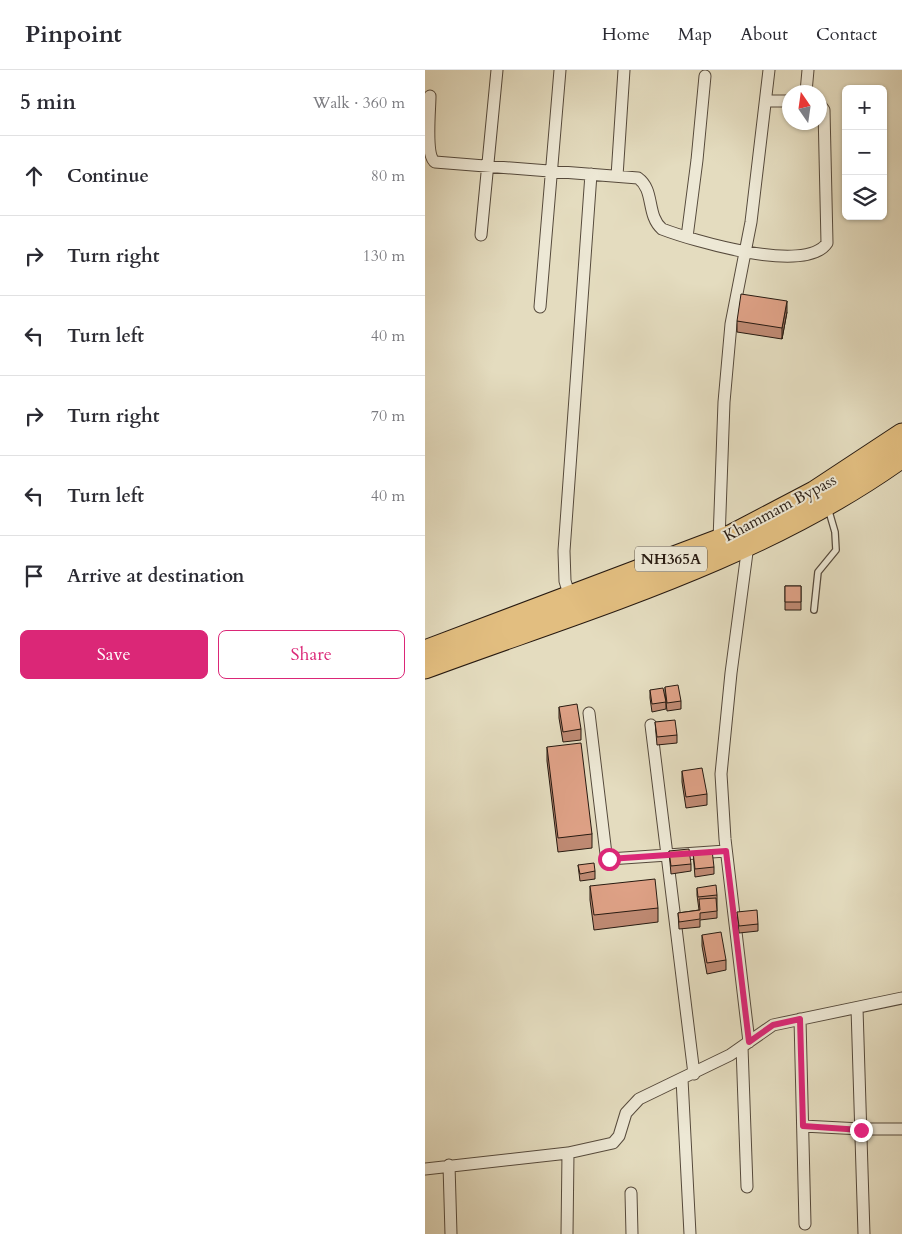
<!DOCTYPE html>
<meta charset="utf-8">
<style>
:root{--surface:#fff;--page:#f2f2f3;--text:#2b2b33;--muted:#7c7c81;--line:#e1e1e2;--accent:#db2777}
body{margin:0;font-family:Cardo,serif;background:var(--page);color:var(--text)}
.controls{position:absolute;right:15px;top:15px;display:grid;overflow:hidden;border-radius:8px;box-shadow:0 1px 4px #0004}
.controls button{width:45px;height:45px;display:grid;place-items:center;padding:0;border:0;border-bottom:1px solid var(--line);background:var(--surface);color:var(--text);font:25px sans-serif}
.compass{position:absolute;left:357px;top:15px;width:45px;height:45px;border-radius:50%;background:var(--surface);box-shadow:0 1px 4px #0004;rotate:347deg}
.stop{position:absolute;width:15px;height:15px;margin:-11px;border:4px solid #db2777;border-radius:50%;background:#fff}
.stop.end{background:#db2777;border-color:#fff;box-shadow:0 1px 5px #0008}
.list{margin:0;padding:0;list-style:none}
h2{display:flex;justify-content:space-between;align-items:center;height:65px;margin:0;padding:0 20px;font-size:21px}
h2 small{font-size:16px;font-weight:400;color:var(--muted)}
.list li{display:grid;grid-template-columns:32px 1fr auto;gap:15px;align-items:center;box-sizing:border-box;height:80px;padding:0 20px;border-top:1px solid var(--line)}
.list b{display:block;font-size:19px;white-space:nowrap}
.list em{font-size:16px;font-style:normal;color:var(--muted)}
.actions{display:flex;gap:10px;padding:15px 20px}
.actions a{flex:1;padding:11px 0;border:1px solid var(--accent);border-radius:8px;text-align:center;font-size:18px;color:var(--accent)}
.actions .main{background:var(--accent);color:#fff}
.icon{flex:none;width:28px;height:28px;fill:none;stroke:currentColor;stroke-width:2;stroke-linecap:round;stroke-linejoin:round}
.map{position:relative;flex:none;width:477px;height:1164px;overflow:hidden}
header{display:flex;align-items:center;gap:30px;box-sizing:border-box;height:70px;padding:0 25px;background:var(--surface);border-bottom:1px solid var(--line)}
header strong{font-size:24px}
nav{display:flex;gap:28px;margin-inline-start:auto;font-size:18px}
main{display:flex}
aside{flex:1;background:var(--surface)}
.map>svg:first-child{display:block}
.lines{fill:none;stroke-linecap:round;stroke-linejoin:round}
.lane-casing{stroke:#564a3c;stroke-width:8}
.street-casing{stroke:#564a3c;stroke-width:13}
.highway-casing{stroke:#271a11;stroke-width:23}
.lane{stroke:#ede8d5;stroke-width:5.5}
.street{stroke:#ede8d5;stroke-width:11}
.highway{stroke:#e2be80;stroke-width:21}
.wall{fill:#bf8a73;stroke:#271a11}
.shaded-wall{fill:#9b715e;stroke:#271a11}
.building{fill:#dea186;stroke:#271a11}
.route{stroke:#db2777;stroke-width:6}
.labels{text-anchor:middle;dominant-baseline:central;stroke-width:4;stroke-linejoin:round;paint-order:stroke}
.shield{fill:#ede8d5;stroke:#62584c;stroke-width:1}
.shield-label{font-size:15px;font-weight:bold;fill:#271a11}
.street-label{font-size:16px;fill:#271a11;stroke:#ede8d5}
</style>
<header>
<strong>Pinpoint</strong>
<nav><a>Home</a><a>Map</a><a>About</a><a>Contact</a></nav>
</header>
<main>
<aside>
<h2>5 min<small>Walk · 360 m</small></h2>
<ul class="list">
<li><svg class="icon" aria-label="ahead" viewBox="0 0 24 24"><path d="M12 20V5M6 11l6-6 6 6"/></svg><div><b>Continue</b></div><em>80 m</em></li>
<li><svg class="icon" aria-label="right" viewBox="0 0 24 24"><path d="M7 20v-9h11M14 6l5 5-5 5"/></svg><div><b>Turn right</b></div><em>130 m</em></li>
<li><svg class="icon" aria-label="left" viewBox="0 0 24 24"><path d="M17 20v-9H6M10 6l-5 5 5 5"/></svg><div><b>Turn left</b></div><em>40 m</em></li>
<li><svg class="icon" aria-label="right" viewBox="0 0 24 24"><path d="M7 20v-9h11M14 6l5 5-5 5"/></svg><div><b>Turn right</b></div><em>70 m</em></li>
<li><svg class="icon" aria-label="left" viewBox="0 0 24 24"><path d="M17 20v-9H6M10 6l-5 5 5 5"/></svg><div><b>Turn left</b></div><em>40 m</em></li>
<li><svg class="icon" aria-label="arrive" viewBox="0 0 24 24"><path d="M6 21V4h12l-3 4 3 4H6"/></svg><div><b>Arrive at destination</b></div></li>
</ul>
<div class="actions"><a class="main">Save</a><a>Share</a></div>
</aside>
<div class="map">
<svg width="477" height="1164" viewBox="0 0 477 1164">
<rect width="100%" height="100%" fill="#e4dcbf"/>
<filter id="stains"><feTurbulence type="fractalNoise" baseFrequency=".004" numOctaves="4"/><feColorMatrix values="0 0 0 0 .2 0 0 0 0 .09 0 0 0 0 .02 0 0 0 .5 -.17"/></filter>
<radialGradient id="worn" r=".72"><stop offset=".6" stop-color="#630" stop-opacity="0"/><stop offset="1" stop-color="#630" stop-opacity=".3"/></radialGradient>
<g class="lines">
<defs>
<path id="lane" d="M389,540L393,502L411,480L410,462L403,438"/>
<path id="street" d="M381,22L383,0
M5,26C5,40 0,85 10,92L213,108C230,120 221,145 237,159C266,170 381,205 402,173L399,40L394,33
M341,31H364
M192,106L199,0
M56,165L72,0
M262,167L272,90L280,6
M115,237L135,0
M294,470L299,332L306,254L326,152L344,0
M323,475L306,603L296,704L300,769L324,972
M145,527L140,511L139,481L166,104
M164,643L181,784L184,789L301,781
M226,655L269,1004
M432,938L439,1164
M375,949L380,1154
M317,977L322,1117
M257,1009L265,1164
M378,1056L436,1059H477
M24,1095L26,1164
M0,1099L143,1083L188,1073L194,1066L201,1043L214,1029L305,985L348,955L477,928
M206,1123L207,1164
M142,1164L143,1083"/>
<path id="highway" d="M0,581L307,465L389,422L477,364
M0,598C162,538 335,489 477,387"/>
</defs>
<!-- lane casing -->
<use href="#lane" class="lane-casing"/>
<!-- street casing -->
<use href="#street" class="street-casing"/>
<!-- highway casing -->
<use href="#highway" class="highway-casing"/>
<!-- lane -->
<use href="#lane" class="lane"/>
<!-- street -->
<use href="#street" class="street"/>
<!-- highway -->
<use href="#highway" class="highway"/>
</g>
<!-- wall -->
<path class="wall" d="M362,242L357,269L312,262V251Z
M360,516H376V540H360Z
M240,617L256,631V639L242,641L240,624Z
M225,620L241,632V639L227,642L225,628Z
M134,637L156,659V670L138,672L134,648Z
M230,652L252,665V673L232,675Z
M122,677L167,764V778L133,782L122,691Z
M257,701L282,724V735L261,738L257,712Z
M244,781L266,794V801L246,804Z
M268,782L289,797V804L270,807Z
M153,795L170,801V809L155,811Z
M165,816L233,838V852L169,860L165,830Z
M272,818L292,825V848L275,850V857L254,859L253,843L274,840L272,825Z
M312,842L333,854V861L314,863Z
M277,865L301,890V900L282,904L277,876Z"/>
<!-- shaded-wall -->
<path class="shaded-wall" d="M362,231V242L357,269V258Z"/>
<!-- building -->
<path class="building" d="M316,224L362,231L357,258L312,251Z
M360,516H376V532H360Z
M253,615L256,631L242,633L240,617Z
M238,618L241,632L227,634L225,620Z
M152,634L156,659L138,662L134,637Z
M250,650L252,665L232,667L230,652Z
M156,673L167,764L133,768L122,677Z
M277,698L282,724L261,727L257,701Z
M264,779L266,794L246,796L244,781Z
M287,780L289,797L270,799L268,782Z
M169,793L170,801L155,804L153,795Z
M230,809L233,838L169,845L165,816Z
M291,815L292,825L273,827L272,818Z
M291,828L292,841L275,843V849L254,852L253,843L275,840L274,829Z
M332,840L333,854L314,856L312,842Z
M296,862L301,890L282,893L277,865Z"/>
<g class="lines">
<!-- route -->
<path class="route" d="M184,789L301,781L324,972L348,955L375,949L378,1056L436,1060"/>
</g>
<g class="labels">
<!-- shield labels -->
<rect class="shield" x="210" y="476.5" width="72" height="25" rx="4"/>
<g class="shield-label">
<text x="246" y="489">NH365A</text>
</g>
<!-- street labels -->
<g class="street-label">
<text transform="translate(355 438) rotate(-28)">Khammam Bypass</text>
</g>
</g>
<rect width="100%" height="100%" filter="url(#stains)"/>
<rect width="100%" height="100%" fill="url(#worn)"/>
</svg>
<div class="controls">
<button>+</button>
<button>−</button>
<button><svg class="icon" aria-label="layers" viewBox="0 0 24 24"><path d="M12 4l9 5-9 5-9-5zM3 14l9 5 9-5"/></svg></button>
</div>
<svg class="compass" viewBox="-18 -18 36 36"><path d="M0-13l5 13h-10z" fill="#e53935"/><path d="M0 13l5-13h-10z" fill="#7c7c81"/></svg>
<div class="stop" style="left:184px;top:789px"></div>
<div class="stop end" style="left:436px;top:1060px"></div>
</div>
</main>
